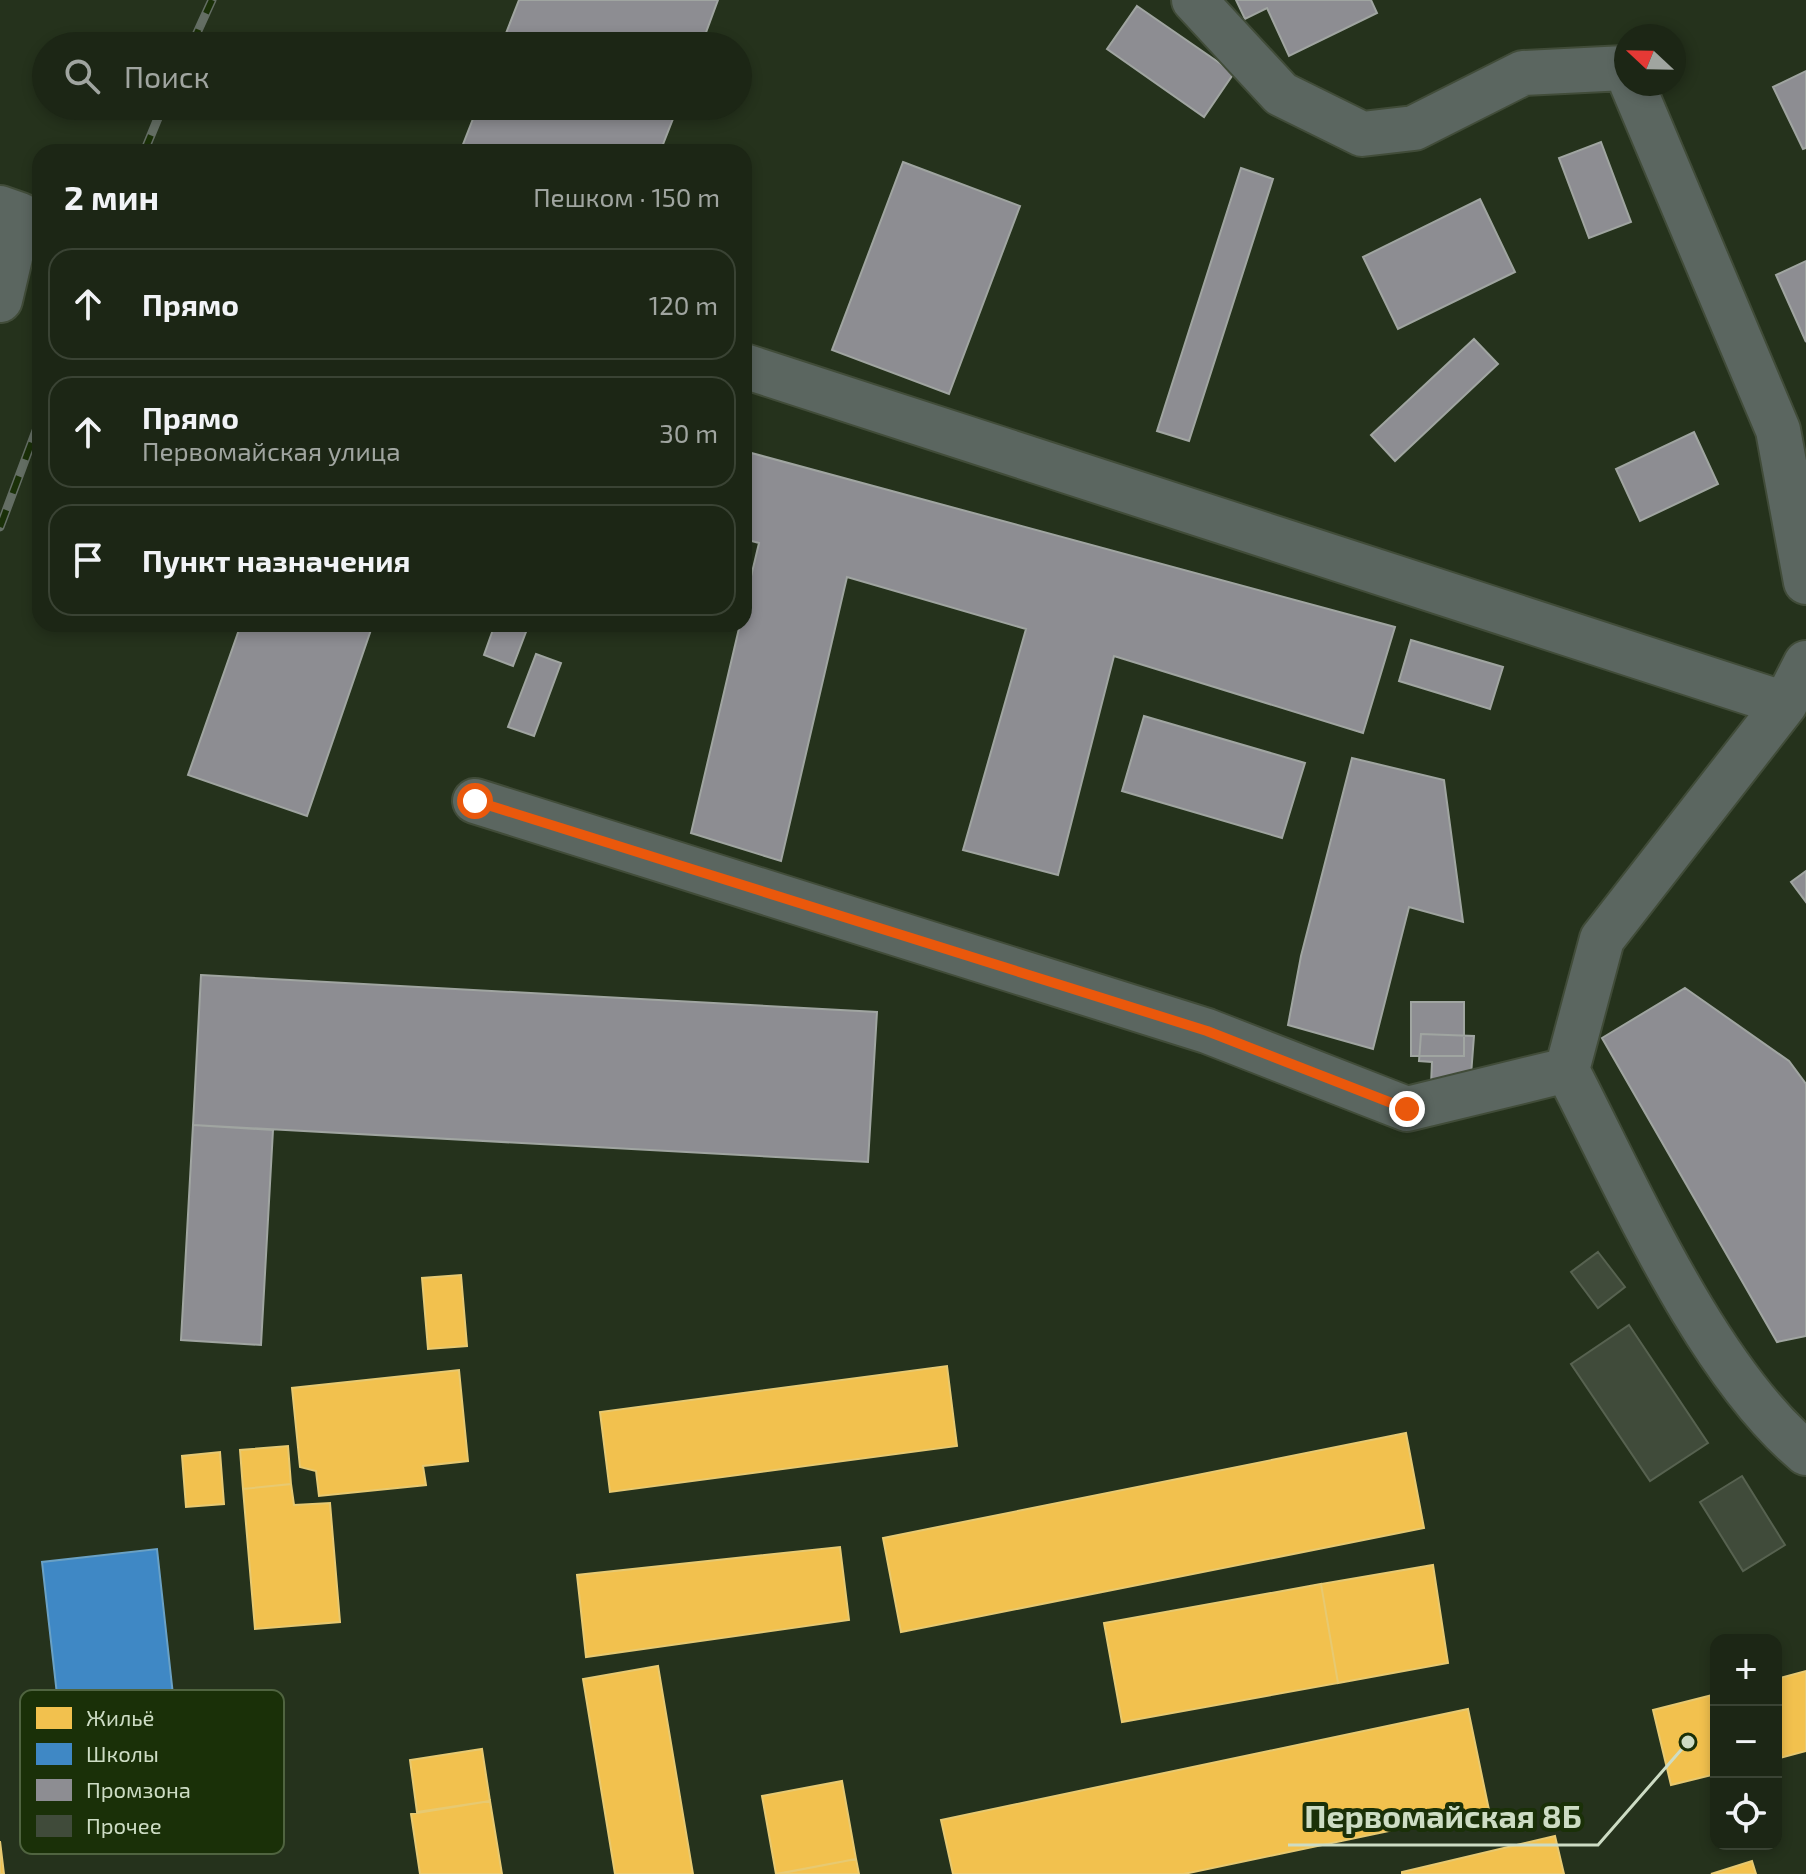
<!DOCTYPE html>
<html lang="ru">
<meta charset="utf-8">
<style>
:root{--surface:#1c2615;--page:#293222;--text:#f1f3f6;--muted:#a0a5a0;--line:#3a4334}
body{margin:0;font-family:"Exo 2",sans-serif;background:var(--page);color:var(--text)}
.controls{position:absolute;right:24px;bottom:24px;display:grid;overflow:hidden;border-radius:16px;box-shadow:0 4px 12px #0003}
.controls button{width:72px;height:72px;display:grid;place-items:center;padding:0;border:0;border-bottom:2px solid var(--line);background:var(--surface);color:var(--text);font:40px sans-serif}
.compass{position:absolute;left:1614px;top:24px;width:72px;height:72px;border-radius:50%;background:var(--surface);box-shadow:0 4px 12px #0003;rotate:292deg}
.stop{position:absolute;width:24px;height:24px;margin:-18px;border:6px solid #ea580c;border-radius:50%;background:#fff}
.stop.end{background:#ea580c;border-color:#fff;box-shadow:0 2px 8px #0008}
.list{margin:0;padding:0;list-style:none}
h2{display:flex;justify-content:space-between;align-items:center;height:104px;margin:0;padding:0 32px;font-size:34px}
h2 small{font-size:26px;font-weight:400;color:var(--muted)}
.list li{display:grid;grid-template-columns:52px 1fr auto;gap:24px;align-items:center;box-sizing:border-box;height:112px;margin:0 16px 16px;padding:0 16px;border:2px solid var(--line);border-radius:24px}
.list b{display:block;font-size:30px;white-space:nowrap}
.list p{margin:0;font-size:26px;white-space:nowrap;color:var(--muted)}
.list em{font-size:26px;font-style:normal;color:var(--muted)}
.icon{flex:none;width:44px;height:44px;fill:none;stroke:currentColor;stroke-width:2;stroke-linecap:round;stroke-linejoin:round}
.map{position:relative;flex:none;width:1806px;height:1874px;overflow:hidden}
.search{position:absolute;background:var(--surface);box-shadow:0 4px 12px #0003;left:32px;top:32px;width:720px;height:88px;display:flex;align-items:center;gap:20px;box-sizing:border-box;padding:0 28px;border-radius:44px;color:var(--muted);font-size:30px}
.panel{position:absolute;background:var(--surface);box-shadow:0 4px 12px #0003;left:32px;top:144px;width:720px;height:488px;border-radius:24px}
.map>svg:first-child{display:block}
.homes{fill:#f2c14e;stroke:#e7c971;stroke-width:2}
.schools{fill:#3f88c5;stroke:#6aa1c5;stroke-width:2}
.industry{fill:#8d8d92;stroke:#a0a5a1;stroke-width:2}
.building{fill:#404b3a;stroke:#576250;stroke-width:2}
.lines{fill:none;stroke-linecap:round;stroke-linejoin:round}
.minor-casing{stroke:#414c39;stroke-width:48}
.minor{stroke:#5b6660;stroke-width:44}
.rail-casing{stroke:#646e64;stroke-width:9}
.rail{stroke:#1a3008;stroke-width:6;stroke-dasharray:18;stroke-linecap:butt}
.route{stroke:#ea580c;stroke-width:10}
.key{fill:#1a3008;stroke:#506440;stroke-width:2}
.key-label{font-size:22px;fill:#cddcc4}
.leader{fill:none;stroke:#cddcc4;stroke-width:3}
.callout-dot{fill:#cddcc4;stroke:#1a3008;stroke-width:3}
.callout-label{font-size:32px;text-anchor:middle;font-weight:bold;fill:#cddcc4;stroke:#1a3008;stroke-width:8;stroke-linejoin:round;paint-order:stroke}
</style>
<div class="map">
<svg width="1806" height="1874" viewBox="0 0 1806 1874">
<rect width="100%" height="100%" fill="#25321c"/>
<!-- homes -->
<path class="homes" d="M461,1275L467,1346L428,1349L422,1278Z
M947,1366L957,1446L610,1492L600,1412Z
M459,1370L468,1461L423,1466L426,1485L319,1496L316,1471L300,1467L292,1388Z
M1406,1433L1424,1528L901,1632L883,1538Z
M288,1446L291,1484L243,1489L240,1450Z
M220,1452L224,1504L186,1507L182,1456Z
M291,1484L294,1505L330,1503L340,1622L255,1629L243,1489Z
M840,1547L849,1620L586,1657L577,1575Z
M1433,1565L1448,1663L1338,1683L1321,1584Z
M1321,1584L1338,1683L1122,1722L1104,1623Z
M658,1666L693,1874H615L583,1679Z
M1806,1671V1751L1776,1759V1679Z
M1716,1694V1774L1671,1785L1653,1710Z
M1468,1709L1489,1810L1184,1874H953L941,1820Z
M482,1749L490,1801L417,1812L410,1760Z
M842,1781L856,1859L776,1874L762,1796Z
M490,1801L502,1874H420L411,1814Z
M1555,1836L1564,1874H1402V1872Z
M0,1841L4,1874H0Z
M856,1859L859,1874H778Z
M1752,1861L1756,1874H1711Z"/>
<!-- schools -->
<path class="schools" d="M157,1549L189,1841L75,1854L42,1562Z"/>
<!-- industry -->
<path class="industry" d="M519,0H718L701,46H501Z
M1236,0H1371L1377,13L1289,56L1267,8L1245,19Z
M1137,6L1234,73L1204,117L1107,49Z
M1806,71V148L1803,149L1773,87Z
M478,106H678L660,152H460Z
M1601,142L1631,222L1589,238L1559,158Z
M903,162L1020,206L949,394L832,350Z
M1241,168L1273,179L1189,441L1157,431Z
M1480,199L1515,272L1398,329L1363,257Z
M1806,261V342L1776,275Z
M1474,339L1498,364L1395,461L1371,435Z
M1694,432L1718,484L1640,521L1616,469Z
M744,451L1395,627L1363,733L1114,656L1058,875L963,850L1026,629L847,577L781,861L691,833L740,624H744V606L759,543L744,539Z
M241,624H373L307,816L188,775Z
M495,624H529L513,666L484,655Z
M1411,640L1503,667L1490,709L1399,681Z
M536,654L561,663L534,736L508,727Z
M1144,716L1305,763L1282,838L1122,791Z
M1352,758L1444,780L1463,922L1409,907L1373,1049L1288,1025L1301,956Z
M1806,871V902L1791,882Z
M201,975L877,1012L868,1162L193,1125Z
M1685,988L1789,1061L1806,1084V1336L1777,1342L1602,1038Z
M1411,1002H1464V1056H1411Z
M1421,1034L1474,1036L1470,1088L1431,1085L1432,1062L1419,1061Z
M193,1125L273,1130L261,1345L181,1340Z"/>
<!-- building -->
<path class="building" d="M1598,1252L1625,1287L1598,1308L1571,1272Z
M1629,1325L1708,1443L1650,1481L1571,1364Z
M1742,1476L1785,1545L1743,1571L1700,1502Z"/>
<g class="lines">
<defs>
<path id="minor" d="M1194,0L1281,94L1362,134L1414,128L1523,73L1625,68L1626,71
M1632,84L1778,430L1806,582
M0,208L20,215L0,300
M744,366L1785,704
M1806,663L1785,704L1602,939L1567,1070C1627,1186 1706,1370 1806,1453
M475,801L1207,1031L1407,1109L1567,1070"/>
</defs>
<!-- minor casing -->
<use href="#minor" class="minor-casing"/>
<!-- minor -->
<use href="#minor" class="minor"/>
<defs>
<path id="rail" d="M191,46L212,0
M144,152L163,106
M0,527L40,420"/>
</defs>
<!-- rail casing -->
<use href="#rail" class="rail-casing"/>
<!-- rail -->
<use href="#rail" class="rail"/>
</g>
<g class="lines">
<!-- route -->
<path class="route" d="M475,801L1207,1031L1407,1109"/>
</g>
<!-- legend -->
<rect x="20" y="1690" width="264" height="164" rx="12" class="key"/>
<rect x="36" y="1707" width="36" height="22" fill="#f2c14e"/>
<rect x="36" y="1743" width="36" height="22" fill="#3f88c5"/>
<rect x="36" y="1779" width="36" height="22" fill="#8d8d92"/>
<rect x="36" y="1815" width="36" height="22" fill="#404b3a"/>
<g class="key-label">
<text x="86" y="1726">Жильё</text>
<text x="86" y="1762">Школы</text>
<text x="86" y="1798">Промзона</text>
<text x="86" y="1834">Прочее</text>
</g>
<!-- callouts -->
<path class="leader" d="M1688 1742L1598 1845H1288"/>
<circle class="callout-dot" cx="1688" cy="1742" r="8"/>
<g class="callout-label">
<text x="1443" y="1828">Первомайская 8Б</text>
</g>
</svg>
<div class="controls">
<button>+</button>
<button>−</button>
<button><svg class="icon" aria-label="locate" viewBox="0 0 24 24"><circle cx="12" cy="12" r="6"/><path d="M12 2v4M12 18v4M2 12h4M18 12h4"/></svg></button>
</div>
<svg class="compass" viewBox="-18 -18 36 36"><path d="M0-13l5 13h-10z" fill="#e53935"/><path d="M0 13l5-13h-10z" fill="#a0a5a0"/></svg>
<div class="stop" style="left:475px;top:801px"></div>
<div class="stop end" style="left:1407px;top:1109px"></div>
<div class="search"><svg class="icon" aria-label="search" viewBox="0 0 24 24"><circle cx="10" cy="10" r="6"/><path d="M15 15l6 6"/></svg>Поиск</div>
<section class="panel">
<h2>2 мин<small>Пешком · 150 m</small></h2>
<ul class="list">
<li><svg class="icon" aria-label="ahead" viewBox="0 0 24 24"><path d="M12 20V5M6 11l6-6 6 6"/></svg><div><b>Прямо</b></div><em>120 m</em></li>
<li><svg class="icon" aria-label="ahead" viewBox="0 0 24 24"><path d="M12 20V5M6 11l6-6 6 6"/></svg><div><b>Прямо</b><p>Первомайская улица</p></div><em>30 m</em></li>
<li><svg class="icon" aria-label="arrive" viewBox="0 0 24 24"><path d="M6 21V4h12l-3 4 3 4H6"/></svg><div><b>Пункт назначения</b></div></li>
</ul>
</section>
</div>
